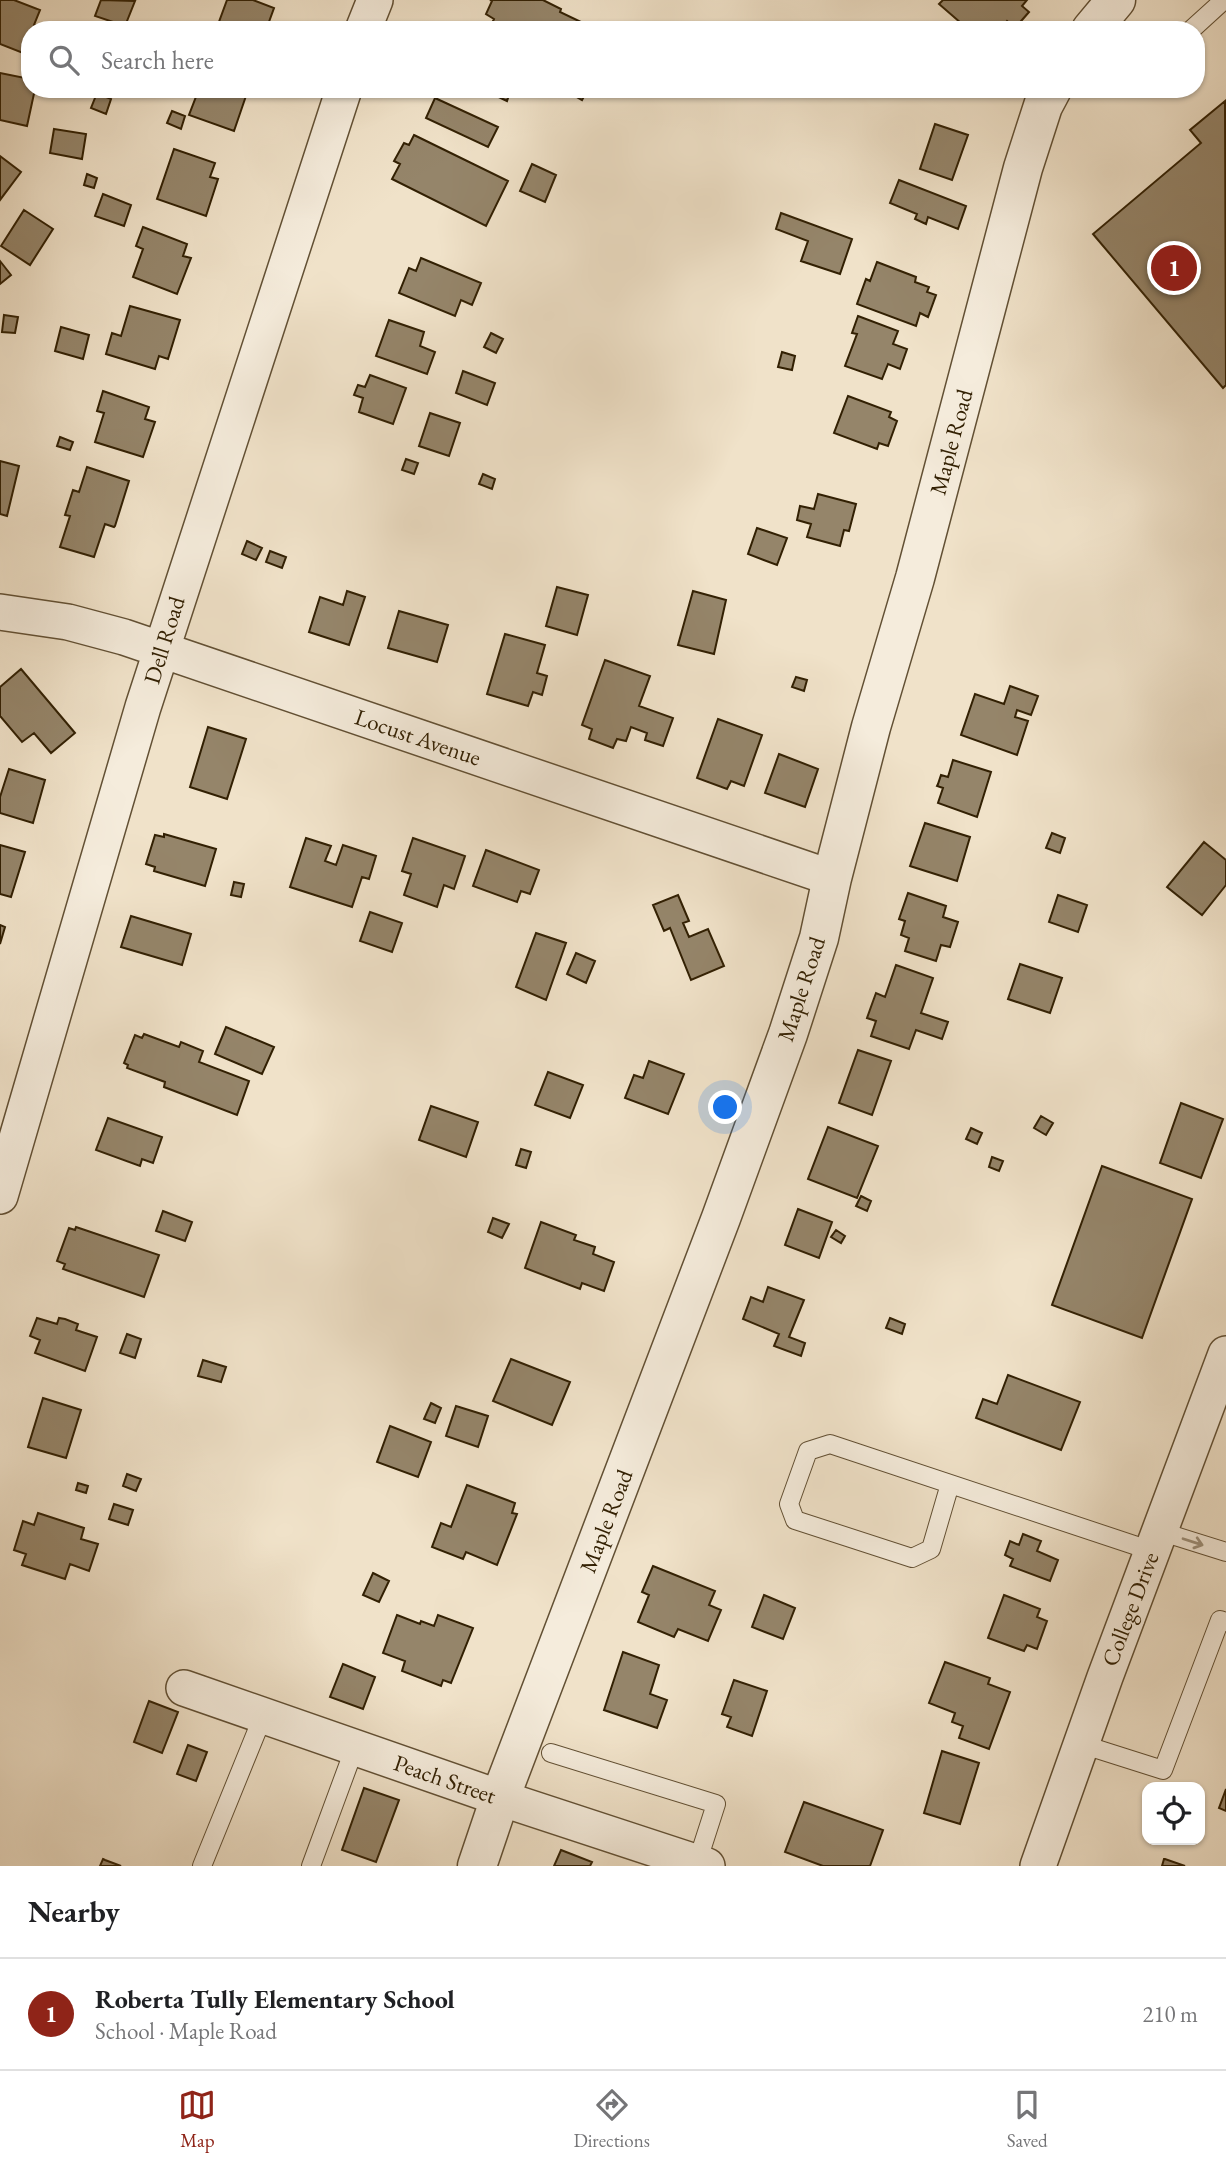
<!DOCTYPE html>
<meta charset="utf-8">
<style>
:root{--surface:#fff;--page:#f6f6f6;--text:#202124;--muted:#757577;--line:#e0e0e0;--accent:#8f2418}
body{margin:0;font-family:"EB Garamond",serif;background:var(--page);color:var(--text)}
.controls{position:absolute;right:21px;bottom:21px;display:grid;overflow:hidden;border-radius:14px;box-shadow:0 2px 5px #0004}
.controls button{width:63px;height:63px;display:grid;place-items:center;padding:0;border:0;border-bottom:2px solid var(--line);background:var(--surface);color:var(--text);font:35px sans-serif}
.you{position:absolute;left:726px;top:1108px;width:24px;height:24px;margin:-18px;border:5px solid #fff;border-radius:50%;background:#1a73e8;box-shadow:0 0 0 10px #1a73e833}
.badge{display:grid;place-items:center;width:46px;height:46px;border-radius:50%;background:var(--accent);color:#fff;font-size:23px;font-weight:700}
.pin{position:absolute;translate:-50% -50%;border:4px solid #fff;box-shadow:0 2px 7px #0006}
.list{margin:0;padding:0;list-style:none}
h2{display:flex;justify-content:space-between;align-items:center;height:91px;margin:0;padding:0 28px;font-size:30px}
h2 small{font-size:23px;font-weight:400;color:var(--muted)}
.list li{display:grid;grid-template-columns:46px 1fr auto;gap:21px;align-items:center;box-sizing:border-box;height:112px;padding:0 28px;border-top:2px solid var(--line)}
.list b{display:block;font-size:26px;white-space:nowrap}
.list p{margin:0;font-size:23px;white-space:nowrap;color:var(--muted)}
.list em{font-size:23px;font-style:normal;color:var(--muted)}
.icon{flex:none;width:38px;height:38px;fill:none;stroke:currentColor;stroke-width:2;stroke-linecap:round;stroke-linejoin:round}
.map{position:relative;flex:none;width:1226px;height:1866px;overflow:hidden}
.search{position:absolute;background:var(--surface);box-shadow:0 2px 5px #0004;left:21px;right:21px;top:21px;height:77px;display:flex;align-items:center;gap:18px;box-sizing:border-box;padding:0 24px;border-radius:28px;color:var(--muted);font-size:26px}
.sheet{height:203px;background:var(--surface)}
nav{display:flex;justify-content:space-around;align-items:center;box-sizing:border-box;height:98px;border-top:2px solid var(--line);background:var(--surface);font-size:19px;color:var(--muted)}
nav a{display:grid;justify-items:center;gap:4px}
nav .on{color:var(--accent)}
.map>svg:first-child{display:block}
.building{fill:#95856a;stroke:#322003;stroke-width:2}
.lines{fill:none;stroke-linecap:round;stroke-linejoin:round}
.service-casing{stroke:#625034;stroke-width:20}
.minor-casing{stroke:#625034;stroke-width:38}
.tertiary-casing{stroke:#625034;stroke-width:41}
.service{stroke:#f5ecdc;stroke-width:18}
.minor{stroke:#f5ecdc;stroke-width:35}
.tertiary{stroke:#f5ecdc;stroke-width:38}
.oneway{stroke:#9d907a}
.labels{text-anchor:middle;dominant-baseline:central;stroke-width:6;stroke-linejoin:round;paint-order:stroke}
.street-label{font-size:23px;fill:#322003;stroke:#f5ecdc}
</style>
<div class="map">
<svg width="1226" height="1866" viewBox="0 0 1226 1866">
<rect width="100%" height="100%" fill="#f0e2c9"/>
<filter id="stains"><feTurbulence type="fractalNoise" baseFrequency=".00286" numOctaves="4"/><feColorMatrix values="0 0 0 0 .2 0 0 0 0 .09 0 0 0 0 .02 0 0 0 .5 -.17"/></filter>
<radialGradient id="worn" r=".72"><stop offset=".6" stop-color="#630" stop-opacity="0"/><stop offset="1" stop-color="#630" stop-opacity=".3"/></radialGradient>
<!-- building -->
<path class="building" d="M0,0H14L40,10L34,25L48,30H30V46L26,45L23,53L0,44Z
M101,0L135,1L125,26L95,16Z
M227,0H253L274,8L266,30H216Z
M490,0H543L561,9L560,12L581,22L577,30H505L492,23L494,19L486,14L492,1Z
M943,0H1027L1022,6L1029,12L1015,28L1007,21L1000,30L997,28L996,30H969L939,4Z
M0,73L30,79V89H35L27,126L0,120Z
M199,89L248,90L234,131L189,115Z
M482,89H524L520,96L510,92L507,101Z
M563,89H588L582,100Z
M97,93L111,99L106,114L91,108Z
M435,98L498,127L488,147L426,118Z
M1225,101L1226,385L1223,388L1093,234L1201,143L1190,130Z
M172,111L185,116L181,129L167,123Z
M935,124L968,135L952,180L920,169Z
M54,129L86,134L82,159L50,153Z
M414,135L508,181L486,226L392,179L400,164L394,161L404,143L409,145Z
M174,149L215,163L210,177L218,179L206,216L157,199Z
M0,156L21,172L0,200Z
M532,164L556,175L545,202L520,191Z
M87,174L97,178L94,188L84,185Z
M899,180L966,206L958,229L928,217L926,224L915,219L917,214L890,203Z
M103,194L131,205L124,226L95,216Z
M24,210L53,229L30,265L1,246Z
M781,213L852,239L840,274L801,261L808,241L776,229Z
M143,227L187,244L183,256L191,258L177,294L133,277L143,249L136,246Z
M421,258L481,283L472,305L461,300L455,316L399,293L409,268L416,271Z
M0,261L11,275L0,284Z
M877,262L916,277L915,282L929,287L927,292L936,295L928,317L920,313L916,326L857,304L866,279L870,281Z
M130,306L180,320L168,359L159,356L155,369L106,354L112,333L121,336Z
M4,315L18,317L15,333L2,332Z
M858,316L898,331L893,344L907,349L900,369L888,364L882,379L845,366L857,334L852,333Z
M389,320L424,332L420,346L435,352L427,374L376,356Z
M61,327L89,335L83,359L55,351Z
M491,333L503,339L496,353L484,347Z
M782,352L795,356L792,370L778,367Z
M463,371L495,383L487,405L456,393Z
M370,375L406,388L393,424L359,412L363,398L354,395L358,385L365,387Z
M103,391L149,407L145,419L155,422L143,457L95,442L104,413L97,411Z
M848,396L891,412L889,417L897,421L888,446L879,443L877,449L834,433Z
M430,413L460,423L449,456L419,446Z
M60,437L73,442L70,450L57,446Z
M406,459L418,463L414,474L402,470Z
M0,461L19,466L7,516L0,514Z
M87,467L129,481L115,526L114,527L105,524L94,557L60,547L70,516L65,515L72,493L73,490L79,492Z
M483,474L495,479L492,489L479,484Z
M818,494L856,504L849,531L844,530L840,546L807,537L811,524L797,520L800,506L814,509Z
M757,528L787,538L777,565L748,554Z
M247,541L262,548L256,560L242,554Z
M270,551L286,557L282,568L266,562Z
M557,587L588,595L577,635L546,626Z
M347,591L365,597L349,645L309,632L320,597L343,605Z
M693,591L726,600L714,654L678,645Z
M399,611L448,625L437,662L388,648Z
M505,634L545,645L537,673L547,676L542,695L533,692L528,706L487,694Z
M605,660L650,676L639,706L673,718L663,746L645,740L647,733L631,727L626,741L617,739L613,748L589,739L592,729L582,725Z
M21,669L75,733L51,753L34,733L22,742L0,716V687Z
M796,677L807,680L804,691L792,687Z
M1010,686L1038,696L1031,715L1017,710L1015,717L1028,721L1017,755L961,735L975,694L1004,704Z
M718,719L762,735L744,786L731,781L727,789L697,778Z
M208,727L246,739L227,799L190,787Z
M779,754L818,769L805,807L765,793Z
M953,760L991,772L977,817L938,803L943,788L937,786L938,784L941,775L948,777Z
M9,769L45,780L33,823L0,813V797Z
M925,823L970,837L957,881L910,866Z
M1052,833L1065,838L1060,853L1046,848Z
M164,834L216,849L205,886L154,871L155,867L146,864L155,835L164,837Z
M306,838L331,846L325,861L336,865L343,845L376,856L369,879L362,877L352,907L290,887Z
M413,838L465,856L454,889L444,885L437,907L404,895L411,874L402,871Z
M1204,842L1226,860V885L1202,915L1167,887Z
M0,845L25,852L11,897L0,894Z
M486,850L539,870L530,894L521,891L517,902L473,886Z
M234,882L244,884L241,897L231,895Z
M908,893L946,906L943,917L958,922L950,947L941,945L936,961L905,951L909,938L901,935L905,921L899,919Z
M678,895L689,921L683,923L689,937L708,929L724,966L691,980L670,928L664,931L653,905Z
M1058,895L1087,905L1078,932L1049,922Z
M370,912L402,923L392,952L360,941Z
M131,916L191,934L182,965L121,947Z
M0,925L5,927L0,944Z
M536,933L566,943L546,1000L516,987Z
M576,953L595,961L586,983L567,974Z
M1020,964L1062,978L1050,1013L1008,999Z
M896,965L933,978L921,1013L948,1022L942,1039L916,1030L909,1049L871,1036L876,1021L867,1018L872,1004L876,993L885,997Z
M226,1027L274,1047L262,1074L215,1054Z
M144,1034L179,1047L181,1042L203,1051L199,1062L249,1081L237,1115L164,1087L165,1082L127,1068L128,1065L124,1063L135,1035L142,1038Z
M858,1050L891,1061L872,1115L839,1103Z
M649,1061L684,1074L668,1114L625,1098L634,1075L643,1078Z
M548,1072L583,1085L570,1118L535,1105Z
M1181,1103L1223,1119L1201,1178L1160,1163Z
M431,1106L478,1122L466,1157L419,1140Z
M1041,1116L1053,1123L1046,1135L1034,1128Z
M108,1118L162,1137L153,1163L142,1159L140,1166L96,1150Z
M828,1127L878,1146L857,1198L808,1179Z
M971,1128L982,1133L977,1144L966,1139Z
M521,1149L531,1152L526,1168L516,1165Z
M992,1157L1003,1161L999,1171L989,1167Z
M1102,1166L1192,1199L1142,1338L1052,1305Z
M861,1196L871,1201L867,1211L856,1206Z
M798,1209L832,1222L819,1258L785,1245Z
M163,1211L192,1222L185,1241L156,1231Z
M493,1218L509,1224L502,1238L488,1232Z
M541,1222L576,1235L574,1240L595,1247L593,1254L614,1262L604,1291L582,1283L580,1289L525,1268Z
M76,1227L159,1255L144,1297L63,1269L65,1264L57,1261L69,1228L75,1230Z
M836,1230L845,1236L841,1243L831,1237Z
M768,1287L804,1300L789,1337L805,1343L801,1356L774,1346L779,1334L743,1319L751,1297L763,1302Z
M37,1318L57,1324L59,1318L65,1319L78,1324L76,1330L97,1337L85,1371L35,1353L40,1340L30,1336Z
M890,1318L905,1324L902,1334L886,1328Z
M127,1334L141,1339L135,1358L120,1353Z
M511,1359L570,1382L552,1425L493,1401Z
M203,1360L226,1367L221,1382L198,1376Z
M1008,1375L1080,1402L1061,1450L976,1418L983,1399L997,1404Z
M43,1398L81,1410L66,1458L28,1447Z
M431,1403L441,1408L435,1423L424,1419Z
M456,1406L488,1416L478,1447L446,1436Z
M390,1426L431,1442L418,1477L377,1462Z
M127,1474L141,1479L136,1491L123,1486Z
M78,1483L88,1486L86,1493L76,1490Z
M467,1485L515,1503L512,1513L517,1514L497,1565L466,1552L463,1559L432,1547L441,1523L451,1527Z
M114,1504L133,1510L128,1525L109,1519Z
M38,1513L84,1528L81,1539L98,1544L89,1571L70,1564L65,1579L22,1565L26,1554L14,1550L23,1521L34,1525Z
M1023,1534L1041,1541L1037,1551L1058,1560L1050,1581L1010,1566L1013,1559L1005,1555L1010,1541L1019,1545Z
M653,1566L715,1591L709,1605L721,1610L708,1641L678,1629L674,1637L638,1622L649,1595L642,1592Z
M373,1573L389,1581L379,1602L363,1595Z
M764,1595L795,1608L783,1639L752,1627Z
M1004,1595L1040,1609L1037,1617L1047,1621L1037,1649L1027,1645L1024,1651L988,1638Z
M397,1615L420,1624L421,1621L434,1626L438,1615L473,1628L451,1683L443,1680L441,1686L402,1671L405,1661L383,1653Z
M623,1652L659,1665L650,1694L667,1700L657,1728L604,1710Z
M945,1662L990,1678L988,1684L1010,1692L989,1749L959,1738L963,1726L952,1722L955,1713L929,1703Z
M343,1664L375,1677L363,1709L330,1697Z
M734,1680L767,1691L752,1736L727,1727L731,1717L722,1714Z
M149,1701L178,1712L162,1753L134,1742Z
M188,1745L207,1752L196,1781L177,1774Z
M942,1751L979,1763L960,1824L924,1813Z
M364,1788L399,1800L376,1862L342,1850Z
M1226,1789V1811L1219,1808Z
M804,1802L883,1830L870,1866H823L785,1852Z
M561,1850L592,1862L590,1866H554Z
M103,1859L105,1860L121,1866H100Z
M1164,1859H1165L1185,1866H1162Z"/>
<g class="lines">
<defs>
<path id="service" d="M1191,30L1224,0
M950,1484L931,1549L912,1558L795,1520L789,1504L808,1451L830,1444L1152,1551
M1159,1531L1226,1552
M1081,1744L1163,1770L1220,1620L1226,1622
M551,1753L716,1804L697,1863
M202,1866L263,1716
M311,1866L355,1747"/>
<path id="minor" d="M363,30L375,0
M0,612L68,622L124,637L832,878
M0,1196L143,707L344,89
M184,1688L500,1798L707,1866
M1038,1866L1105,1677L1226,1354"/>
<path id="tertiary" d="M1091,30L1116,0
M477,1866L500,1798L721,1218L788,1034L819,938L832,878L871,727L915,578L1023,168L1043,106L1052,89"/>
</defs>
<!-- service casing -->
<use href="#service" class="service-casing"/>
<!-- minor casing -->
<use href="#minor" class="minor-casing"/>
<!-- tertiary casing -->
<use href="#tertiary" class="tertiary-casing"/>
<!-- service -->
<use href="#service" class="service"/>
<!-- minor -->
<use href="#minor" class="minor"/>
<!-- tertiary -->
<use href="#tertiary" class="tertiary"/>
</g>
<!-- one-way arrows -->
<defs><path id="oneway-shaft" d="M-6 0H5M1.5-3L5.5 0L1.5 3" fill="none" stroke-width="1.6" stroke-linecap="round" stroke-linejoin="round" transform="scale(1.75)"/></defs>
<use class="oneway" href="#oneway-shaft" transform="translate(1193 1542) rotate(18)"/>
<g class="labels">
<!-- street labels -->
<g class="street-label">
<text transform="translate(951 442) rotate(-75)">Maple Road</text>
<text transform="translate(164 640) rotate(-73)">Dell Road</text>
<text transform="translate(418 737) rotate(19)">Locust Avenue</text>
<text transform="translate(801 989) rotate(-72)">Maple Road</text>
<text transform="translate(606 1521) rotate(-69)">Maple Road</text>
<text transform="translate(1130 1609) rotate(-69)">College Drive</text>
<text transform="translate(445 1779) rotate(19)">Peach Street</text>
</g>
</g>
<rect width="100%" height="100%" filter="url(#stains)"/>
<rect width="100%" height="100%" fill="url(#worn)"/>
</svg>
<div class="controls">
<button><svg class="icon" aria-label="locate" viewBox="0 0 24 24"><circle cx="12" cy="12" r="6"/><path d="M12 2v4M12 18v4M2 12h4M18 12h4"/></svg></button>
</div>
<div class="you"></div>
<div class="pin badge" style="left:1174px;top:268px">1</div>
<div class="search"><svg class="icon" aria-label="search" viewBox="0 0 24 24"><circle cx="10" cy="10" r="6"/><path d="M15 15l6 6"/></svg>Search here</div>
</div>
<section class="sheet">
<h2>Nearby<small></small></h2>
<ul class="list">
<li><span class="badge">1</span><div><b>Roberta Tully Elementary School</b><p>School · Maple Road</p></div><em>210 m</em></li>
</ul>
</section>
<nav>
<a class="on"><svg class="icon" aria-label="map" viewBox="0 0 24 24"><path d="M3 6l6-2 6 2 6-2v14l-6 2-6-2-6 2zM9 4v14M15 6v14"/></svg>Map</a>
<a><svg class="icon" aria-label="directions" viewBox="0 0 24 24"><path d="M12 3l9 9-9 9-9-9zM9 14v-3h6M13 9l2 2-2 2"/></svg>Directions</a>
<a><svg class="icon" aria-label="saved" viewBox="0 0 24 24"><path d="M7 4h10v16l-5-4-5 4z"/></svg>Saved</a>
</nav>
